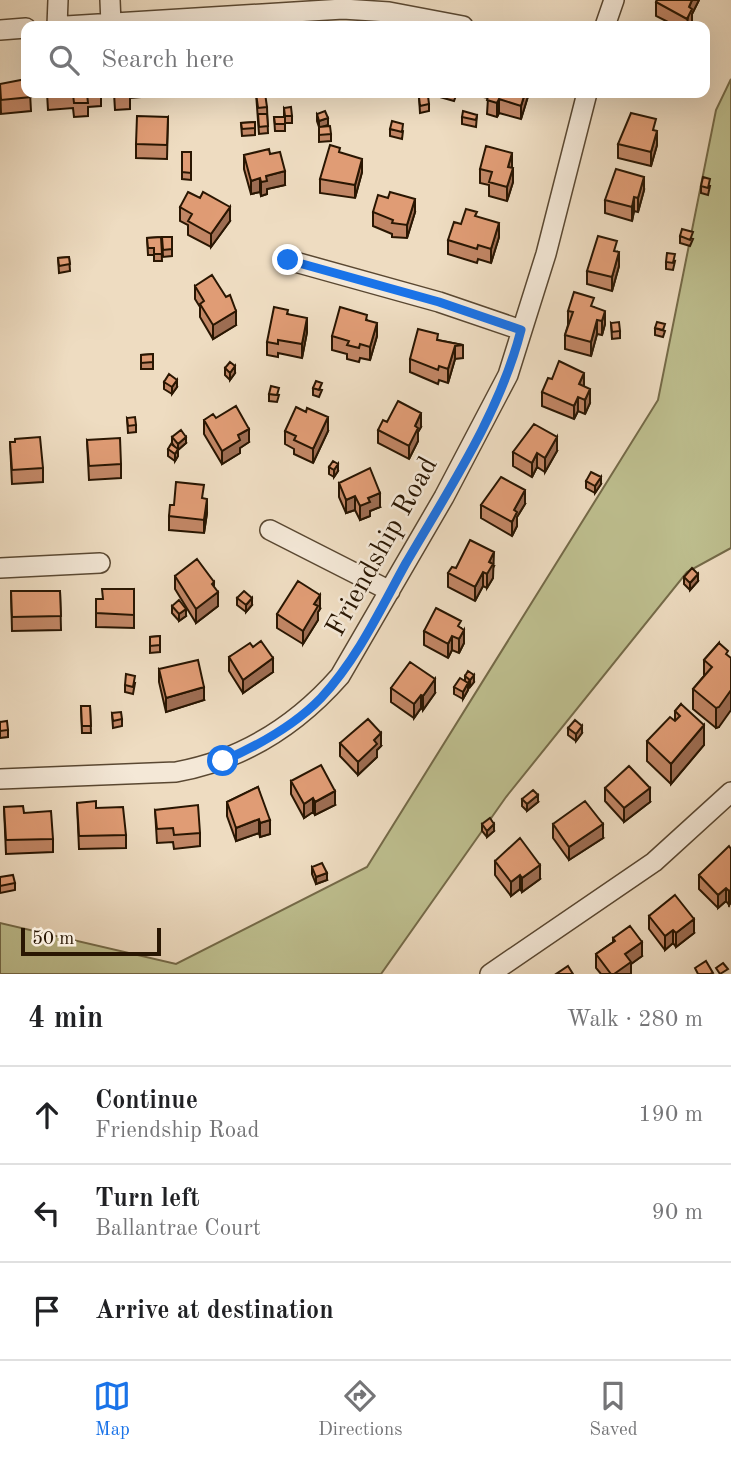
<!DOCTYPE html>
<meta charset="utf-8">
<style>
:root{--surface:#fff;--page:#f6f6f6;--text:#202124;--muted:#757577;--line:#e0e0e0;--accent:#1a73e8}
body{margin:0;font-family:"Old Standard TT",serif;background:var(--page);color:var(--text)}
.scale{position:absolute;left:21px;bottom:18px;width:140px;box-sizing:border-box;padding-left:7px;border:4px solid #291602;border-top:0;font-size:19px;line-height:24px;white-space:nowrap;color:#291602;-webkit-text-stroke:5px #f4e8d7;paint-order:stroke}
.stop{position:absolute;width:21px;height:21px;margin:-16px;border:5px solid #1a73e8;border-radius:50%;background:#fff}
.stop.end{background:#1a73e8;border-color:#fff;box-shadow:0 2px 7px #0008}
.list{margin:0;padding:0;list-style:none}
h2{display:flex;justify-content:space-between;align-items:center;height:91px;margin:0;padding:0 28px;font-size:30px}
h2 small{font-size:23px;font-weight:400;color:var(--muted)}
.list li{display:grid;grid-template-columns:46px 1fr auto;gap:21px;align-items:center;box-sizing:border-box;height:98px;padding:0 28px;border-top:2px solid var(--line)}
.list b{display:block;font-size:26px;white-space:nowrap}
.list p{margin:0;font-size:23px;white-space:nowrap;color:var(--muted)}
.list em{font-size:23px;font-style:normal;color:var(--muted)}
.icon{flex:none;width:38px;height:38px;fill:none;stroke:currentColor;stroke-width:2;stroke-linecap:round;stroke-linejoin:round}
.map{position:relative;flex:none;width:731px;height:974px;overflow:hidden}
.search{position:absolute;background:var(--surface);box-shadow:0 7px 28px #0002;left:21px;right:21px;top:21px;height:77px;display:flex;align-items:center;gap:18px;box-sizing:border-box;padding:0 24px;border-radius:14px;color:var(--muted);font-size:26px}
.sheet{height:385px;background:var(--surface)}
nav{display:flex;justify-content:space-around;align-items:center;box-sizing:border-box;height:98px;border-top:2px solid var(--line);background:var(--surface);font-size:19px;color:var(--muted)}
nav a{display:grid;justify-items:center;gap:4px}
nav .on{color:var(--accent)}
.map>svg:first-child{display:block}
.green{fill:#bebf8f;stroke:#746a48;stroke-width:2}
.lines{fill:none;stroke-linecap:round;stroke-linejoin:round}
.minor-casing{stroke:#5a4832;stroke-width:22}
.minor{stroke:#f4e8d7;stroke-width:19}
.wall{fill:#c18665;stroke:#291602;stroke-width:2}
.shaded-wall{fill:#9d6d52;stroke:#291602;stroke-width:2}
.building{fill:#e09c75;stroke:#291602;stroke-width:2}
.route{stroke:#1a73e8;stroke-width:9}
.labels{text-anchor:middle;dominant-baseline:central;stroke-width:5;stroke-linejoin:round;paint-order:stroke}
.street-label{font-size:28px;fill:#291602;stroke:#f4e8d7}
</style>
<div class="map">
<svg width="731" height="974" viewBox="0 0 731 974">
<rect width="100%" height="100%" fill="#eedcc1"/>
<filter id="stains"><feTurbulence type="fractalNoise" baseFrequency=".00286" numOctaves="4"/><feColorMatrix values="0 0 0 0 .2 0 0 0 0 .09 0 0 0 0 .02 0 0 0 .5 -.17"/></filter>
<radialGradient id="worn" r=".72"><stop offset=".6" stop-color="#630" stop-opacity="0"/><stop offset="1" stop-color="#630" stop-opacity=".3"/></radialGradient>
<!-- green -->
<path class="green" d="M731,79V548L687,572L506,797L381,974H0V923L176,964L367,867L658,400L716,110Z"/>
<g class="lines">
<defs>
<path id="minor" d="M110,0L111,24
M57,26L58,0
M66,26L343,9L389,12L463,26
M605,26L614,0
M0,30L26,28
M288,260L439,302L521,330
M270,530L390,591
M0,568L100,563
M0,779L176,772C242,760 296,726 340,676L444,497L508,375L546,254L587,93
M490,974L654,862L731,792"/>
</defs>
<!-- minor casing -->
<use href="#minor" class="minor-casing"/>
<!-- minor -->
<use href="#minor" class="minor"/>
</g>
<!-- wall -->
<path class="wall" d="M657,0H699L692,14V22L690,26H676L656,16V2Z
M0,84L30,93L31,111L1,114Z
M47,93H101V106L88,107V116L74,117L73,108L48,110Z
M114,93H163V95L130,98V109L115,110Z
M256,93L267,107L268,133L259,134Z
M429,93H457L454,101L429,94Z
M483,93H529L521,119L499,113L497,117L487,114L488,98L483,97Z
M419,97L429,104V111L420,113Z
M284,108L292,116V123H285V131H275L274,117H284Z
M317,114L328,125L323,127L331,134V141L319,142V127L317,121Z
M477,115L476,127L462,124V117Z
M168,117L167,159L136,158V144Z
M255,122V135L242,136L241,123Z
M390,129L403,131L402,139L390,136Z
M656,131L657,145L651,166L618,158V144Z
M182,152H191V180L182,179Z
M340,153L362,172L355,198L320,193V179Z
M270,154L285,185L267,189V194L261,196L260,192L251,194L244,169V155Z
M512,168L513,182L507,201L489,196V185L480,183V169Z
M701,186H710L708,195L701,193Z
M644,190L638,212L634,211L632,221L605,213V200Z
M180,207L230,221L211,247L188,235V225L180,221Z
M373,212H415L407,238L392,237V234L373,226Z
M477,217L499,237L491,263L478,259L477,263L448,254V240L461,224Z
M680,236L693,239L690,246L680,243Z
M161,237L162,261H154V255H148L147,238Z
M162,237H172V256L163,257Z
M617,252L619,266L612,291L587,284V271Z
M69,257L70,271L59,273L58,258Z
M675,261L673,270L666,269V262Z
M195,286L236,325L213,339L200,317V307L195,299Z
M594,307L605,324L602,335L597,334L591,356L565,349V335L568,325V311Z
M288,314L307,332L302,358L278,353V357L267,355V342Z
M367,320L377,336L370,360L360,358L359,362L347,359V354L332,350V336Z
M611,323L620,331V338L612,339Z
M655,328L665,331L663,337L655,335Z
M438,340L463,345V358L455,359L448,383L439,380L438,384L410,372V359Z
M153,354V369H141V355Z
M225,368L235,373L230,380L225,375Z
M552,379L590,403L585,414L578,411L574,419L542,406V392Z
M164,382L177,387L172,394L164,389Z
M313,388L322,390L319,397L313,395Z
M269,394L279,395L277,402L269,401Z
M127,418L136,425V432L128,433Z
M216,418L249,442L240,448V453L222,464L204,434V420Z
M387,422L421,427L418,432V441L409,459L378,443V430Z
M285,431H328L313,463L294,454V449L285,444Z
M172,437L186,443L178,450V456L175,461L168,456V449L174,446L172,443Z
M87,440L121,464V478L89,480Z
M10,442H15L43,468V482L12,484Z
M557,451L545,472L537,467L532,477L513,466V452Z
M329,467L338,471L334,477L329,474Z
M586,481L601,484L595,493L586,488Z
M339,483L380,507L370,511V516L360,520L355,510L346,513L339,497Z
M525,504L517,517V526L512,536L481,518V505Z
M174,505L207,513L204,533L169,530V516Z
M494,566L493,568V578L487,588L483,586L475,601L448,587V573L456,568Z
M175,576L214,587L218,606L196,623L175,589Z
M684,577L698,581L690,590L684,584Z
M134,589V628L96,627V599H102Z
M11,591H60L61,630L12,631Z
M237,598L252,605L246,612L237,605Z
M172,606L186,616L179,621L172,613Z
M320,609L318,612V620L303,644L277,628V614Z
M461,628L464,643L459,653L452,650L448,658L424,645V631Z
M160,636V652L150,653V637Z
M719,643V727L716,728L693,709V689L704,676V660Z
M253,647L273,672L243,693L229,671V657Z
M159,669L204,700L166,712L159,682Z
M465,676L474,682L470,687L468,685V690L463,699L454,694V687L465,681Z
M135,683L133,694L125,692V685Z
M391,688L435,693L423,710L421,708L414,718L391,702Z
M681,704L704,745L671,784L647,761V741L675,721V711Z
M81,706H90L91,733H82Z
M112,713L122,719V726L113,728Z
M0,722L8,730V737L0,738Z
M568,728L582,733L576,741L568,735Z
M340,743L381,746L377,750V757L358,775L340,756Z
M291,781L335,805L315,815L313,812L304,818L291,794Z
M258,787L270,834L260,837L259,833L236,841L227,816V802Z
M605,788L650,802L624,822L605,801Z
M522,799L538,802L527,811L522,806Z
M77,803L96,808L126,835V848L79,849Z
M4,807L24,813L53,839V852L6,854Z
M155,810L200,833V846L174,849L173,842L157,843Z
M482,824L494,831L487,837L482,831Z
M553,824L603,838L569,860L553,838Z
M731,849L729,905L726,901L718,908L699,889V875Z
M495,861L540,879L522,892L520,889L511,896L495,875Z
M312,867L327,880L316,884L312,874Z
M0,877L15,883V890L0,893Z
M649,916L694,933L676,947L673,943L665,950L649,929Z
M613,938L642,956L631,964V974H601L596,968V954L613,942Z"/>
<!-- shaded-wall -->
<path class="shaded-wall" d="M692,0H699L692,14V22L690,26H687L689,7Z
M525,93H529L521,119V106Z
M499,99V113L497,117V103Z
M328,118V125L319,128V121Z
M657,131V145L651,166V152Z
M512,153V167L508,181V167Z
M362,159V172L355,198V185Z
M513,168V182L507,201V187Z
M285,171V185L267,189V194L261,196V182L266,176Z
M644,177V190L638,212V198Z
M260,178V192L251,194V181Z
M634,197V211L632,221V207Z
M415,199V212L407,238V225Z
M230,207V221L211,247V234Z
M499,223V237L491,263V249Z
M619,252V266L612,291V277Z
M236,311V325L213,339V325Z
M605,311V324L602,335V321Z
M307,318V332L302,358V344Z
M597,320V334L591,356V342Z
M377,323V336L370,360V347Z
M455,346V359L448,383V369Z
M235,366V373L230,380V373Z
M584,373V386L579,398V384Z
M177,380V387L172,394V387Z
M590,389V403L585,414V400Z
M578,397V411L574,419V406Z
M421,413V427L418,432V441L409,459V446L415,426Z
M328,417V431L313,463V449Z
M249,429V442L240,448V453L222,464V451L238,435Z
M186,437V443L178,450V456L175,461V454L178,450V444Z
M557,437V451L545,472V458Z
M537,453V467L532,477V463Z
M338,464V471L334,477V470Z
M601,477V484L595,493V486Z
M525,490V504L517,517V526L512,536V522L514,510Z
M380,493V507L370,511V516L360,520V506L368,498Z
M355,496V510L346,513V500Z
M207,499V513L204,533V520Z
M494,552L493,578L487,588V574L489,562Z
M483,572V586L475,601V587Z
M698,574V581L690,590V583Z
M214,582V595L218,592V606L196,623V609L212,584Z
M320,595V609L318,612V620L303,644V631L314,604Z
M252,598V605L246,612V605Z
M186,609V616L179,621V614Z
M464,630V643L459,653V639Z
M452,636V650L448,658V644Z
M273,658V672L243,693V680Z
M474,675V682L470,687V680Z
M435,679V693L423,710V696Z
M468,683V690L463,699V692Z
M204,687V700L166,712V698Z
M731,690V710L719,727L716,728V708Z
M421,695V708L414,718V704Z
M704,725V745L671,784V764Z
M582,726V733L576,741V734Z
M381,733V746L377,750V757L358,775V762L374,740Z
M650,788V802L624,822V808Z
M335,791V805L315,815V802Z
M538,795V802L527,811V804Z
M313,798V812L304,818V804Z
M259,819V833L236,841V828Z
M270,820V834L260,837V823Z
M494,824V831L487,837V831Z
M603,824V838L569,860V847Z
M540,865V879L522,892V878Z
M327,873V880L316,884V877Z
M520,875V889L511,896V882Z
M726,888V901L718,908V895Z
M731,890V903L729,905V891Z
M694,919V933L676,947V933Z
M673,930V943L665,950V936Z
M642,942V956L631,964V974H614L625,954Z"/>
<!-- building -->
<path class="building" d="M657,0H692L689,7L692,9L687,19L656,2Z
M26,79V93H30L31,97L1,100L0,84Z
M48,93H98L87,94L88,103H74L73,94L48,96Z
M115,93H129L130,95L115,97Z
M256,93H265L267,107L258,108Z
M489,93H525L521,106L499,99L497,103L487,100Z
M428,96L429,104L420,106L419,97Z
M291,107L292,116H285L284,108Z
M325,111L328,118L319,121L317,114Z
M463,111L477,115L476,120L462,117Z
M631,113L656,119L653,130L657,131L651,152L618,144Z
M258,114H267L268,126L259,127Z
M137,116L168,117L167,145L136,144Z
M274,117H285V124H275Z
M392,121L403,124L402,132L390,129Z
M255,122V128L242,129L241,123Z
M330,126L331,134L319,135V127Z
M330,145L340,148L339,152L362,159L355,185L320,179Z
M486,146L512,153L508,167L513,168L507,187L489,182L492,172L480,169Z
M269,149L270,154L280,152L285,171L266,176L267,181L261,182L260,178L251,181L244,155Z
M182,152H191V173L182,172Z
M616,169L644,177L638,198L634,197L632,207L605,200Z
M703,177L710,179L708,188L701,186Z
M188,192L200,198L203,192L230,207L211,234L188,221L192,214L180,207Z
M390,192L415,199L407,225L392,223L393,220L373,212L378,195L388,198Z
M466,209L477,212L475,216L499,223L491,249L478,245L477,249L448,240L454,222L461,224Z
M682,229L693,232L690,240L680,236Z
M598,236L617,241L614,251L619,252L612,277L587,271Z
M161,237L162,254H154V248H148L147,238Z
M162,237H172V249L163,250Z
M667,253L675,254L673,263L666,262Z
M69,257L70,264L59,266L58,258Z
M212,275L226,297L230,295L236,311L213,325L200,304L204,301L195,286Z
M574,292L594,298L591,306L605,311L602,321L597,320L591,342L565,335L573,312L568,311Z
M274,307L288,310L287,314L307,318L302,344L278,340V344L267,342Z
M340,307L367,315L366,320L377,323L370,347L360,344L359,348L347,345L349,341L332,336Z
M619,322L620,331L612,332L611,323Z
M657,322L665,324L663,330L655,328Z
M418,329L438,334L437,340L463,345L455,346L448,369L439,366L438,370L410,359Z
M153,354V362L141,363V355Z
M559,361L584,373L579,384L590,389L585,400L578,397L574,406L542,392L548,378L552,379Z
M230,362L235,366L230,373L225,368Z
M169,374L177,380L172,387L164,382Z
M316,381L322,383L319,390L313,388Z
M271,386L279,388L277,395L269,394Z
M398,401L421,413L415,426L418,428L409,446L378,430L383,420L387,422Z
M236,406L249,429L238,435L240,440L222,451L204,420L213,414L216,418Z
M296,407L306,412L307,408L328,417L313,449L294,440L296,436L285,431Z
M135,417L136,425L128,426L127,418Z
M534,424L557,437L545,458L537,453L532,463L513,452Z
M181,430L186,437L178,444L172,437Z
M40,437L43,468L12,470L10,442H15V439Z
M120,438L121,464L89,466L87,440Z
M171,444L178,449L175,454L168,449Z
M333,461L338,464L334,470L329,467Z
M370,468L380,493L368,498L370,502L360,506L355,496L346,500L339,483Z
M591,472L601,477L595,486L586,481Z
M501,477L525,490L514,510L517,512L512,522L481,505Z
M176,482L204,485L202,498L207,499L204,520L169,516L170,505H174Z
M470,540L494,552L489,562L493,564L487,574L483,572L475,587L448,573L452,567L456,568Z
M197,559L214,582L212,584L218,592L196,609L175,576Z
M692,568L698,574L690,583L684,577Z
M298,581L320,595L314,604L318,606L303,631L277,614Z
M102,589H134V615L96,613V599H103Z
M11,591H60L61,616L12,617Z
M244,591L252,598L246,605L237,598Z
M179,600L186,609L179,614L172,606Z
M436,608L461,621L458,626L464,630L459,639L452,636L448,644L424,631Z
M160,636V645L150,646V637Z
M261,641L273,658L243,680L229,657L250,643L253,647Z
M719,643L728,651L726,654L731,658V690L719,707L716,708L693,689L712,667L704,660Z
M198,660L204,687L166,698L159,669Z
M410,662L435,679L423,696L421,695L414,704L391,688Z
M468,671L474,675L470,680L465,676Z
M126,674L135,676L133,687L125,685Z
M460,678L468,683L463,692L454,687Z
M681,704L704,725L671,764L647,741L670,717L675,721L680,716L675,711Z
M81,706H90L91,726H82Z
M121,712L122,719L113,721L112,713Z
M368,719L381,733L374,740L377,744L358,762L340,743Z
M575,720L582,726L576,734L568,728Z
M7,721L8,730L0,731V722Z
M321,765L335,791L315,802L313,798L304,804L291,781Z
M629,766L650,788L624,808L605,788Z
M258,787L270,820L260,823L259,819L236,828L227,802Z
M533,790L538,795L527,804L522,799Z
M96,801V808L123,807L126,835L79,836L77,803Z
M585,801L603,824L569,847L553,824Z
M198,805L200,833L174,835L173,828L157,829L155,810Z
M23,806L24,813L51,811L53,839L6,840L4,807Z
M490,818L494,824L487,831L482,824Z
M520,838L540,865L522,878L520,875L511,882L495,861Z
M729,846L731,849V890L729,891L726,888L718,895L699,875Z
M322,863L327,873L316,877L312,867Z
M13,875L15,883L0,886V877Z
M675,895L694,919L676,933L673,930L665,936L649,916Z
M630,926L642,942L625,954L631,962L614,974H611L596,954L615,941L613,938Z
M706,961L713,973L710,974H698L695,968Z
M723,963L728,969L720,974L716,968Z
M568,966L573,974H556Z"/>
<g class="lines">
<!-- route -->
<path class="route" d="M223,761C257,746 295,725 321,698C358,658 380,610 406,563C449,489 500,413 521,330L439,302L288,260"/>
</g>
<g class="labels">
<!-- street labels -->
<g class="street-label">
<text transform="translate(383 547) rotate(-61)">Friendship Road</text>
</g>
</g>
<rect width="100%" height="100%" filter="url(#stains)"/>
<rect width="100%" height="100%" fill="url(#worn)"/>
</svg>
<div class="scale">50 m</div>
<div class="stop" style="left:223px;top:761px"></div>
<div class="stop end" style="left:288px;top:260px"></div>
<div class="search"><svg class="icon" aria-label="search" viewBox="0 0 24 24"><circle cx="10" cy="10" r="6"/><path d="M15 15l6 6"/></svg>Search here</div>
</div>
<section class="sheet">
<h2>4 min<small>Walk · 280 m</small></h2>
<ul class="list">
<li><svg class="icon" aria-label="ahead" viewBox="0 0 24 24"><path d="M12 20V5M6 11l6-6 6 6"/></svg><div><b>Continue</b><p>Friendship Road</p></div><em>190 m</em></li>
<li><svg class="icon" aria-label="left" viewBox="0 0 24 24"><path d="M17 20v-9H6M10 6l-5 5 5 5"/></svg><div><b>Turn left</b><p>Ballantrae Court</p></div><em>90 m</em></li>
<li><svg class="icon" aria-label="arrive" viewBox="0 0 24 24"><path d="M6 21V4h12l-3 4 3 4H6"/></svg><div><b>Arrive at destination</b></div></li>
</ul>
</section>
<nav>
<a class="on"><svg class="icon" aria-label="map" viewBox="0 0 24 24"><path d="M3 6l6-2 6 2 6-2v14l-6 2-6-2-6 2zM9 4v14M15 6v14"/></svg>Map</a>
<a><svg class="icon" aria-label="directions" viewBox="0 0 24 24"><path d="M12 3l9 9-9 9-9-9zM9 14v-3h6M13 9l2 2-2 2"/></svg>Directions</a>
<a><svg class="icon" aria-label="saved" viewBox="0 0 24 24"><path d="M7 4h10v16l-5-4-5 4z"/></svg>Saved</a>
</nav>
